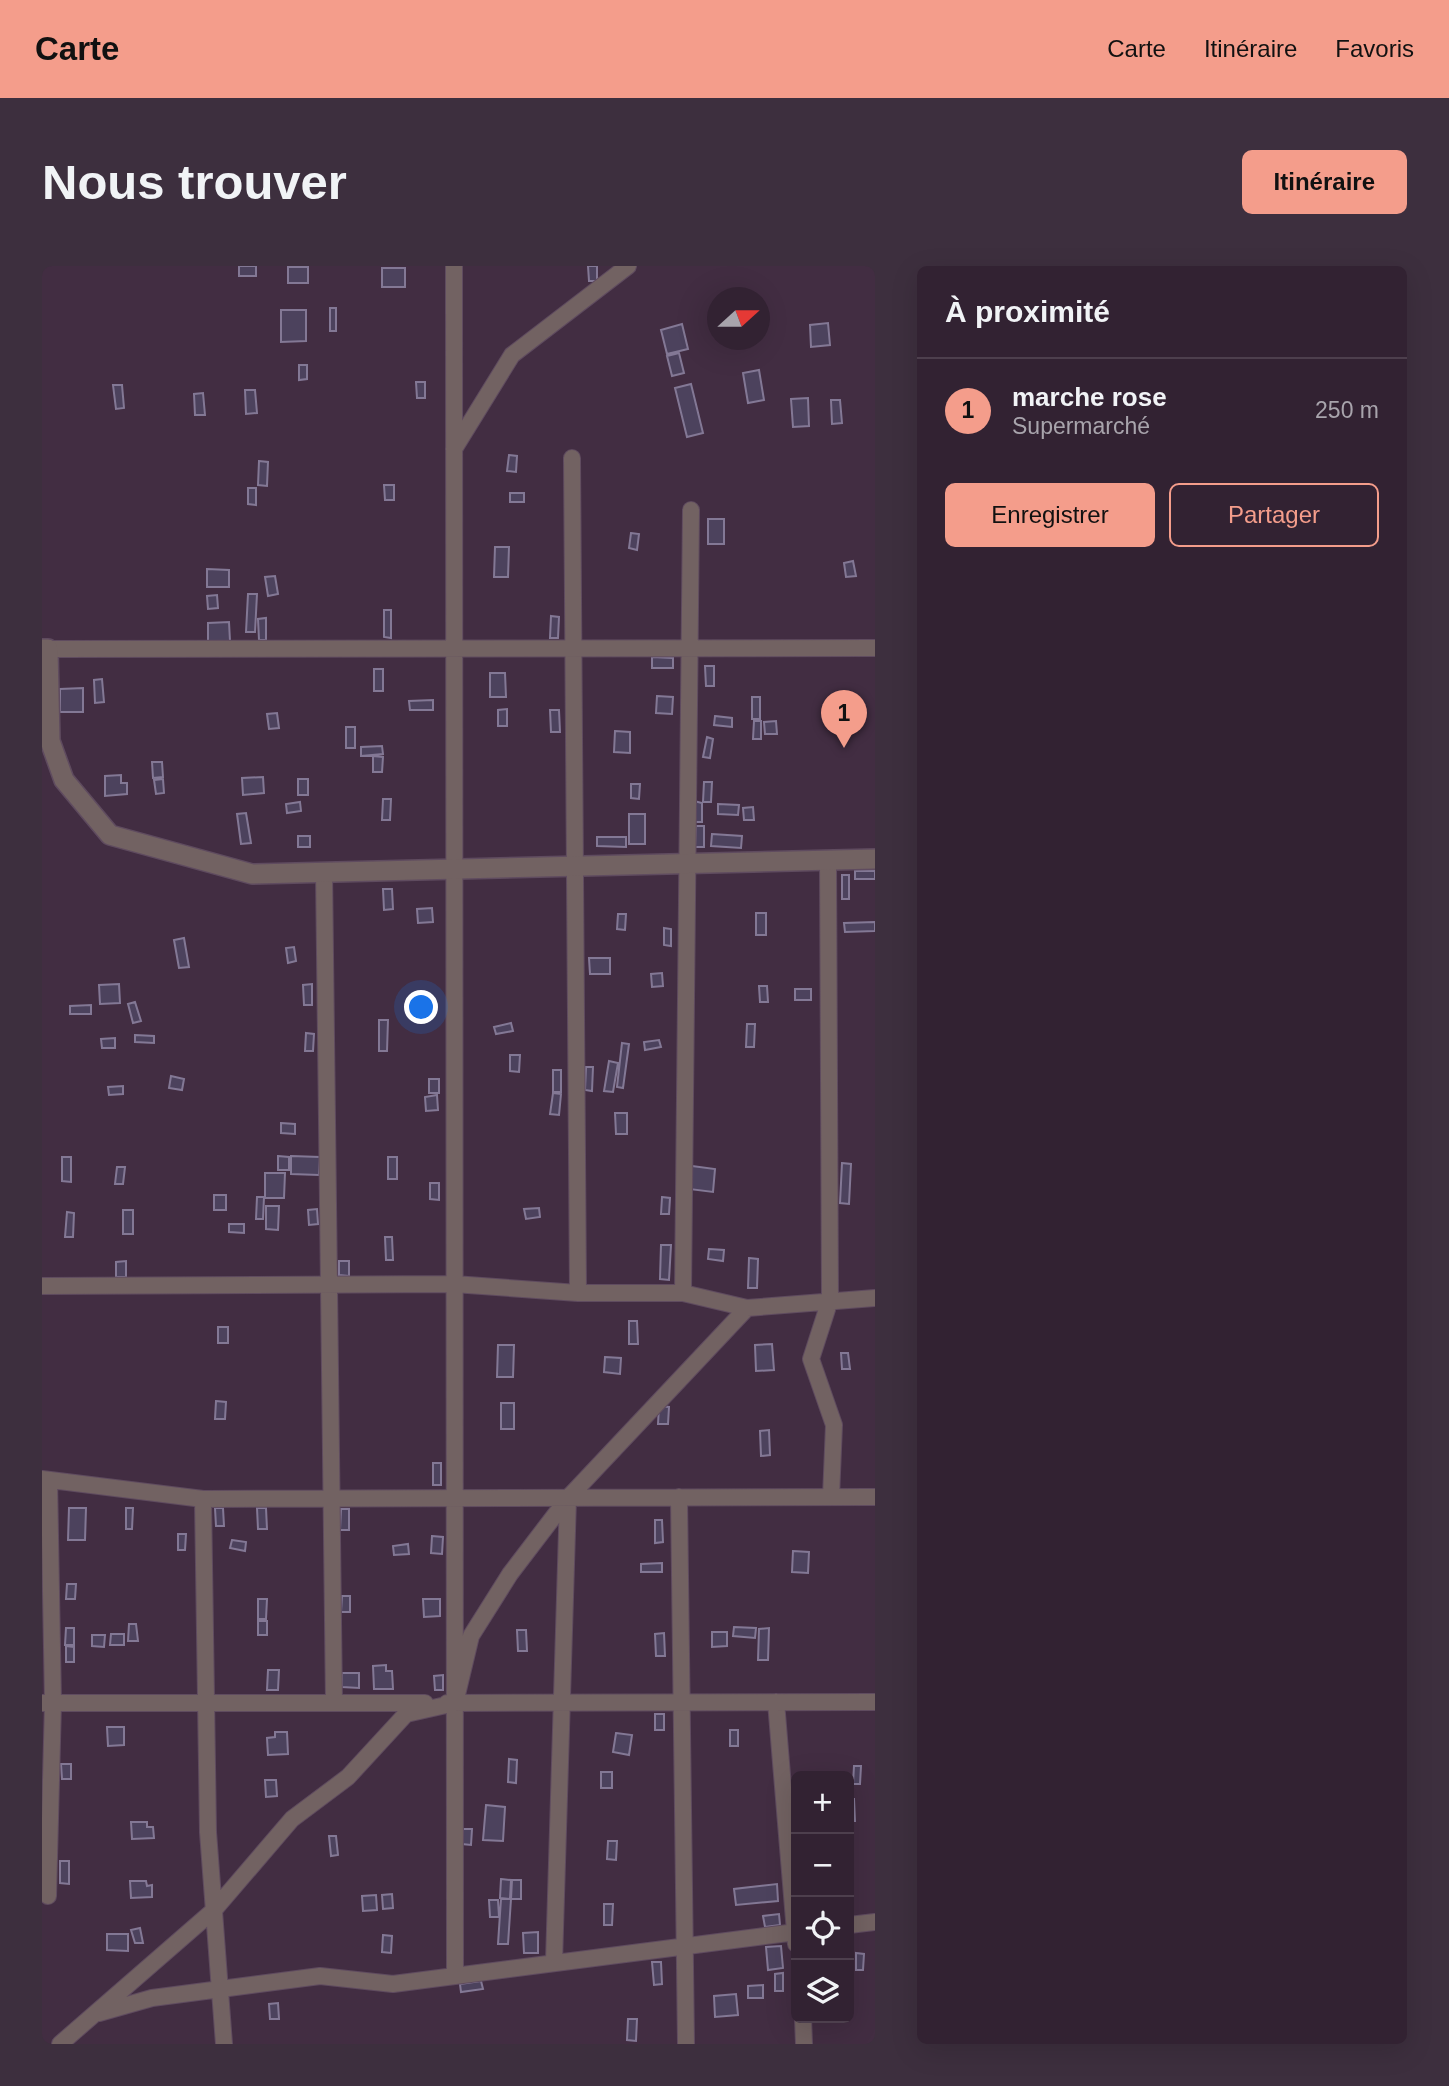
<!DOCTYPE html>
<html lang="fr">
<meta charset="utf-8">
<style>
:root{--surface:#322232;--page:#3d2f3e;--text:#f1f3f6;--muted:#a8a4ac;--line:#4d3f4d;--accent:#f49d8b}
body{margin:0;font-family:Arial,sans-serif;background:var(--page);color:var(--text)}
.controls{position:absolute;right:21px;bottom:21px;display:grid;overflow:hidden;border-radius:10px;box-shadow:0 7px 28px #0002}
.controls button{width:63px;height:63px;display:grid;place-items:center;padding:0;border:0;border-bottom:2px solid var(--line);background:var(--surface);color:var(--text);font:35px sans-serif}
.compass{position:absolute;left:665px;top:21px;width:63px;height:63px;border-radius:50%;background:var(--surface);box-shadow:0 7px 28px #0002;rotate:69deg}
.you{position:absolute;left:380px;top:742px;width:24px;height:24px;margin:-18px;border:5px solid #fff;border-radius:50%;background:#1a73e8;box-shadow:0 0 0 10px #1a73e833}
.badge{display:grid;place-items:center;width:46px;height:46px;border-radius:50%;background:var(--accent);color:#111;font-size:23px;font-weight:700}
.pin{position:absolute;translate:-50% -58px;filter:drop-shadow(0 2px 4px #0008)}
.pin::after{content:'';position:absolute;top:37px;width:24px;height:21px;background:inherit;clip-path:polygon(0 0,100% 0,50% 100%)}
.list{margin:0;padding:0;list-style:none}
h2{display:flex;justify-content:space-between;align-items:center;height:91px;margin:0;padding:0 28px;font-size:30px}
h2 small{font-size:23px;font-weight:400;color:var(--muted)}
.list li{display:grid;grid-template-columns:46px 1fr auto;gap:21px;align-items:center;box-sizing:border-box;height:105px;padding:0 28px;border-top:2px solid var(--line)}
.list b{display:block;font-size:26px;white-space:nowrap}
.list p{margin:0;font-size:23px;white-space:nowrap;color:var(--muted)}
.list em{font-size:23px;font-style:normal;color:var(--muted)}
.actions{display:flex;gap:14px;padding:21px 28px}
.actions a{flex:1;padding:16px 0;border:2px solid var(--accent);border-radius:10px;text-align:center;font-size:24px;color:var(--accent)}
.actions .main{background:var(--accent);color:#111}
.icon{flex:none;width:38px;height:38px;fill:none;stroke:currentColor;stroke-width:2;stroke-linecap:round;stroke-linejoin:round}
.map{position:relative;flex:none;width:833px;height:1778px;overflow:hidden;border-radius:10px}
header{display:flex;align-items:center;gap:42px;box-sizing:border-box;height:98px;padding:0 35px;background:var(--accent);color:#111}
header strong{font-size:33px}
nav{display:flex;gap:38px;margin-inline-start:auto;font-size:24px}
.intro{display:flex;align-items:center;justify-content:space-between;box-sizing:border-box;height:168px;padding:0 42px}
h1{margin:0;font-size:49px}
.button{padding:18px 32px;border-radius:10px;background:var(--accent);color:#111;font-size:24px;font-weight:700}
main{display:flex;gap:42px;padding:0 42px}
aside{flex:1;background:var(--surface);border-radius:10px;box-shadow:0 7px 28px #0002}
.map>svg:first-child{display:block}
.building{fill:#4c425d;stroke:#837895;stroke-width:2}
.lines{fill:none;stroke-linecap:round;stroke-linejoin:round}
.minor-casing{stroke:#5f4b5f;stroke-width:18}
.tertiary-casing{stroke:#5f4b5f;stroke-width:22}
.minor{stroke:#726262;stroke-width:16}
.tertiary{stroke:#726262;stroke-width:19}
</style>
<header>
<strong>Carte</strong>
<nav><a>Carte</a><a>Itinéraire</a><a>Favoris</a></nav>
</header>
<div class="intro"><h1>Nous trouver</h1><a class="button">Itinéraire</a></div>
<main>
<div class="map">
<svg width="833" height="1778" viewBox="0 0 833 1778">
<rect width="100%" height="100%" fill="#422d42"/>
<!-- building -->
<path class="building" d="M197,0H214V10H197Z
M546,0H555V15H547Z
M246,1H266V17H246Z
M340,2H363V21H340Z
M288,42H294V65H288Z
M239,44H264V75L239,76Z
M786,57L788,79L769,81L768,59Z
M640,58L646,83L625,88L619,64Z
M637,87L642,107L630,110L625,90Z
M257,99H265V113L257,114Z
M717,104L722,134L706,137L701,107Z
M374,116H383V132H375Z
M649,118L661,167L645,171L633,122Z
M71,119H80L82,142L74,143Z
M203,124H213L215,147L204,148Z
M161,127L163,149H153L152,128Z
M766,132L767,160L751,161L749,133Z
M789,134H798L800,157L790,158Z
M467,189L475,190L474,206L465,205Z
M217,195L226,196L225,220L216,219Z
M342,219H352V234H343Z
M206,222H214V239L206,238Z
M468,227H482V236H468Z
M666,253H682V278H666Z
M589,267L597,268L595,284L587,282Z
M453,281H467L466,311H452Z
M811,295L814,310L804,311L802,297Z
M165,303L187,304V321H165Z
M233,310L236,328L226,330L223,311Z
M206,328H215L213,366H204Z
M175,329L176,342L166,343L165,330Z
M342,344H349V372L342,371Z
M509,350L517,351L516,372H508Z
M224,352V374H217L216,353Z
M187,356L188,375L166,376V357Z
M610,391L631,392V402H610Z
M663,400H672V420H664Z
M332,403H341V425H332Z
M448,407H463L464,431H448Z
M60,413L62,436L53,437L52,414Z
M41,422V446H18V423Z
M615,430L631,431L630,448L614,447Z
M710,431H718V453H710Z
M391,434V444H368L367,435Z
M465,443V460H456V444Z
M508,444H517L518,466H509Z
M235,447L237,462L227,463L225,448Z
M673,450L690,452V461L672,459Z
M712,455H719V473H711Z
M734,455L735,468H723L722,456Z
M304,461H313V482H304Z
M573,465L588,466V487L572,486Z
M665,471L671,473L668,492L661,491Z
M340,480L341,488L319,490V481Z
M331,490L341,491L340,506H331Z
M110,496H120L121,511L111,512Z
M79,509V517H85V528L63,530V510Z
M221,511L222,527L201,529L200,512Z
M121,513L122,527L114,528L112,514Z
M256,513H266V529H256Z
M662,516H670L669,536H661Z
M589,518H598L597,533L589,532Z
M341,533H349L348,554H340Z
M652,535L660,537V556H651Z
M258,536L259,545L245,547L244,538Z
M676,538L697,539L696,549L676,548Z
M711,541L712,554H702L701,542Z
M204,547L209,577L199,578L195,548Z
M587,548H603V578H587Z
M654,560H662V581H653Z
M670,568L700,570L699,582L669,580Z
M256,570H268V581H256Z
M555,571H584V581L555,580Z
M813,605H833V613H813Z
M800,609H807V633H800Z
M341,623H350L351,643L342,644Z
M390,642L391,656L376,657L375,643Z
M714,647H724V669H714Z
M576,648H584L583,664L575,663Z
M833,656V665L803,666L802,657Z
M622,662L629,663V680L622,679Z
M142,672L147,701L137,702L132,674Z
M252,681L254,695L246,697L244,682Z
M547,692H568V708H548Z
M620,707L621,720L610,721L609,708Z
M77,718L78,737L58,738L57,719Z
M270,718V739H262L261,719Z
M717,720H725L726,736H718Z
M753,723H769V734H753Z
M93,736L99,755L91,757L86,738Z
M49,739V748H28V740Z
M337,754H346L345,785H337Z
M469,757L471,765L454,768L452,761Z
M705,758H713L712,781H704Z
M264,767L272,768L271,785H263Z
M93,769L112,770V777L93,776Z
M73,772V782H60L59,773Z
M617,774L619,781L603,784L602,776Z
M580,777L587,778L581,822L575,821Z
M468,789H478L477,806L468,805Z
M567,795L576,797L571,826L562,825Z
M544,801H551L550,825L543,824Z
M511,804H519V826H511Z
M129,810L142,813L140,824L127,822Z
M387,813H397V827H387Z
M81,820V828L67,829L66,821Z
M511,827L519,828L517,849L508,848Z
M395,829L396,844L384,845L383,831Z
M573,847H585V868H574Z
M239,857L253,858V868L239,867Z
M236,890L247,891V904H236Z
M249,890L278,891L277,909L249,908Z
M20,891H29V916L20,915Z
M346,891H355V913H346Z
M800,897L809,898L807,938L798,937Z
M650,900L673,903L671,926L647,923Z
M75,901H83L81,918H73Z
M223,907H243L242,932H223Z
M388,917H397V934L388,933Z
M172,929H184V944H172Z
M215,931H222L221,953H214Z
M620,931L628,932L627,948H619Z
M224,940H237L236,964L224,963Z
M497,942L498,951L484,953L482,943Z
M275,943L276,958L267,959L266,944Z
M81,944H91V968H81Z
M25,946L32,947L31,971H23Z
M187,958H202V967L187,966Z
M343,971H350L351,994H344Z
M619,979H629L627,1014L618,1013Z
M667,983L682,984L681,995L666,993Z
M707,992L716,993L715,1022H706Z
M84,995V1011H74V996Z
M297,995H307V1010L297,1009Z
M587,1055H595L596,1078H587Z
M176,1061H186V1077H176Z
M730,1078L732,1104L714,1105L713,1079Z
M456,1079H472L471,1111H455Z
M799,1087H806L808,1103H800Z
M563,1091L579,1092L578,1108L562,1106Z
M174,1135L184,1136L183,1153H173Z
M459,1137H472V1163H459Z
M617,1140L627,1141L626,1158H616Z
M727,1164L728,1189L719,1190L718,1165Z
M391,1197H399V1219H391Z
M27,1242H44L43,1274H26Z
M84,1242H91L90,1263H84Z
M173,1242H181L182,1260H174Z
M215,1242H224L225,1263H216Z
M299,1243H307V1264H298Z
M613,1254H620L621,1276L613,1277Z
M136,1268H144L143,1284H136Z
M390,1270L401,1271L400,1288L389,1287Z
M190,1274L204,1276L203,1285L188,1282Z
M366,1278L367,1288L352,1289L351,1280Z
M751,1285L767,1286L766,1307L750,1306Z
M620,1297V1306H599V1298Z
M25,1318H34L33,1333H24Z
M300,1330H308V1346H299Z
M216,1333H225L224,1353H216Z
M381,1333H398V1350L382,1351Z
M216,1355H225V1369H216Z
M87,1358H94L96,1375H86Z
M692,1361L714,1362L713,1372L691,1370Z
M24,1362H32V1379H23Z
M727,1362L726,1394H716L717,1363Z
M475,1364H484L485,1385H476Z
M670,1366H685V1380L670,1381Z
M622,1367L623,1390H614L613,1368Z
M69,1368H82V1379H68Z
M50,1369H63L62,1381L50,1380Z
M24,1380L32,1381V1396H24Z
M344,1399V1405H350L351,1423H332L331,1400Z
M226,1404H237L236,1424H225Z
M300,1407H317V1422L300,1421Z
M401,1409V1424H393L392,1410Z
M613,1448H622V1464H613Z
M65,1461H82V1479L66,1480Z
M688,1464H696V1480H688Z
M233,1466H245L246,1488L226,1489L225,1472L233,1471Z
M574,1467L590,1469L587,1489L571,1486Z
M467,1493L475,1494L474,1517L466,1516Z
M19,1498H29V1513H20Z
M812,1500H819L818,1518H811Z
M559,1506H570V1522H559Z
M223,1514H234L235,1530L224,1531Z
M807,1533H812L813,1555H807Z
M444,1539L463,1541L461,1575L441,1574Z
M89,1556H105V1561H111L112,1572L90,1573Z
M421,1563H430L429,1579L420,1578Z
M287,1570H294L296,1589L289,1590Z
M566,1575H575L574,1594L565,1593Z
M18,1595H27V1618L18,1617Z
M459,1613L469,1614L468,1633L458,1632Z
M470,1614H479V1633H469Z
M88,1615H104L105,1620L110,1619V1631L89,1632Z
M735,1618L736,1635L694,1639L692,1623Z
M350,1628L351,1642L341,1643L340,1629Z
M334,1629L335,1644L321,1645L320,1630Z
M459,1633H469L466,1678H456Z
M447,1634H456L457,1651H448Z
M562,1638H571L570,1659H562Z
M737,1648L738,1659L723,1661L721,1650Z
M98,1662L101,1677H93L89,1664Z
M496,1666V1687H482L481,1667Z
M65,1668H86V1685L65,1684Z
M341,1669L350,1670L349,1687L340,1686Z
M739,1680L741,1702L726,1704L724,1681Z
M814,1687L822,1688L821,1704H814Z
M610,1696H619L620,1718L612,1719Z
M741,1707V1725H733V1708Z
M439,1715L441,1723L419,1726L418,1718Z
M721,1719V1732H706V1720Z
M694,1728L696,1749L673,1751L672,1730Z
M236,1737L237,1753H228L227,1738Z
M586,1753H595L594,1775L585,1774Z"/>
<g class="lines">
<defs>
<path id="minor" d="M412,0L413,1708
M412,183L470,89L586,0
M530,192L536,1027
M6,383L833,382
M786,594L788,1034L769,1093L792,1159L789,1231
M282,605L292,1437
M0,1020L412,1018L536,1027H641L705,1042L833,1032
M641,1027L649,244
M0,1213L161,1233L833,1231
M637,1231L644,1778
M161,1233L166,1566L182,1778
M734,1436L754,1678
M0,1437H383
M405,1437L833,1436
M6,1630L11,1437L7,1214
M807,1659L833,1656
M512,1696L526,1232
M57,1747L110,1732L278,1710L351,1718L754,1666
M761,1752L762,1778
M18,1778L172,1644L250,1553L306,1511L364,1448L413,1437L429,1370L468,1308L526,1232L705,1042"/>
<path id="tertiary" d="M0,383H6L8,475L22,514L68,569L210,608L833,593"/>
</defs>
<!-- minor casing -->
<use href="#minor" class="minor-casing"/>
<!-- tertiary casing -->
<use href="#tertiary" class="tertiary-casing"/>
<!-- minor -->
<use href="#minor" class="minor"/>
<!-- tertiary -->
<use href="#tertiary" class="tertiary"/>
</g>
</svg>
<div class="controls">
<button>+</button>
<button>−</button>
<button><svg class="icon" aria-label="locate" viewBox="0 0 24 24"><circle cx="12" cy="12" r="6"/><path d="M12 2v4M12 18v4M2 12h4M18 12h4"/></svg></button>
<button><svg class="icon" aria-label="layers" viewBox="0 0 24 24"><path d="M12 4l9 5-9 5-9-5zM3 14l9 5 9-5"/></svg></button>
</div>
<svg class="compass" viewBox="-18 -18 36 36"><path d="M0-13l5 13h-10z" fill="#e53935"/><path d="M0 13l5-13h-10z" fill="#a8a4ac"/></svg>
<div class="you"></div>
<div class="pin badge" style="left:802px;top:482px">1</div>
</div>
<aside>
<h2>À proximité<small></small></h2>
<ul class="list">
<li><span class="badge">1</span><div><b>marche rose</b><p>Supermarché</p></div><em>250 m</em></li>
</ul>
<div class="actions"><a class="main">Enregistrer</a><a>Partager</a></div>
</aside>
</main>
